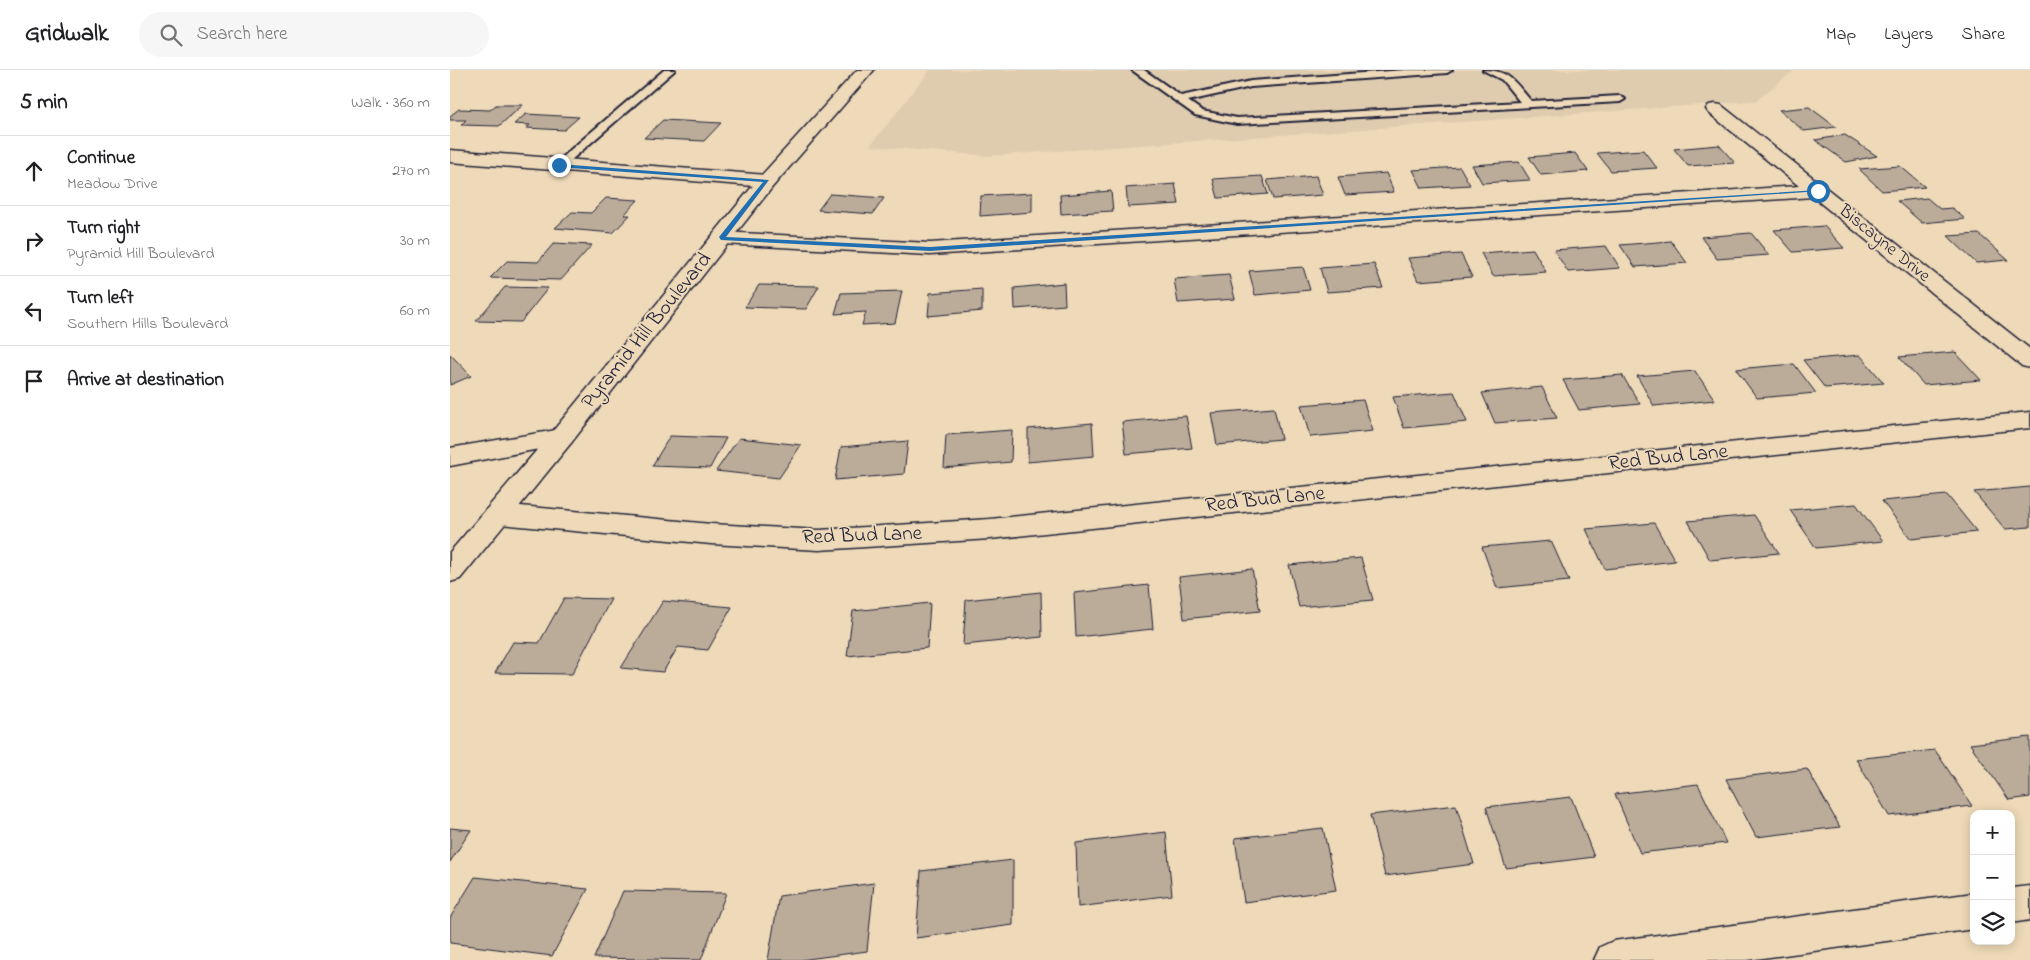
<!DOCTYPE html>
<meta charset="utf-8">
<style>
:root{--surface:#fff;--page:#f6f6f6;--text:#202124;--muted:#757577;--line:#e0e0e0}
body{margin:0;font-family:"Indie Flower",sans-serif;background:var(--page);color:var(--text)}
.controls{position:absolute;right:15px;bottom:15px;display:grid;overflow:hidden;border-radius:10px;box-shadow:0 2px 12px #0003}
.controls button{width:45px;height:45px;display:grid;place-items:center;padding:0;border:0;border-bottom:1px solid var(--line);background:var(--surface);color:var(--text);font:25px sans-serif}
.stop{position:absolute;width:15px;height:15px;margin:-11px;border:4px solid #1f6fb2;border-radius:50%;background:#fff}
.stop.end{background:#1f6fb2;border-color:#fff;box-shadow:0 1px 5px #0008}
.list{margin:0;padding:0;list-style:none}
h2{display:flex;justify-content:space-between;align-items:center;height:65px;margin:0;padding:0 20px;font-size:21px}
h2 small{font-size:16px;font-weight:400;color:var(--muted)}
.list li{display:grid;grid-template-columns:32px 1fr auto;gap:15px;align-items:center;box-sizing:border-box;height:70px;padding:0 20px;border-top:1px solid var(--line)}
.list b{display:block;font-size:19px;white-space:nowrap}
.list p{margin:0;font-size:16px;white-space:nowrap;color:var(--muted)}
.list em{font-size:16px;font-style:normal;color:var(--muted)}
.icon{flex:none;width:28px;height:28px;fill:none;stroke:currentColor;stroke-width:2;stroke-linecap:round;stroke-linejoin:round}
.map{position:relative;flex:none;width:1580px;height:890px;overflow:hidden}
header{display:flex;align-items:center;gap:30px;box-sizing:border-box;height:70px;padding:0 25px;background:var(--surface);border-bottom:1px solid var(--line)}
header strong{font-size:24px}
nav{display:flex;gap:28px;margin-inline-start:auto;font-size:18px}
.search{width:350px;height:45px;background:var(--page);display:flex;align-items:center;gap:12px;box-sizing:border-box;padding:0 18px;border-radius:28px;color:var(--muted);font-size:19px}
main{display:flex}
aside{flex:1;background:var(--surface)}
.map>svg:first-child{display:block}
.built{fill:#dfccaf}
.building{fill:#bbac99;stroke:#22223b}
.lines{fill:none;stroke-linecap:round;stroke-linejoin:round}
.service-casing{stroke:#22223b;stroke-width:4}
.minor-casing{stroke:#22223b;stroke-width:3}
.tertiary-casing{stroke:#22223b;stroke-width:3}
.secondary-casing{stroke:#22223b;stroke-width:3}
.service{fill:#eedab8;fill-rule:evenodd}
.minor{fill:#eedab8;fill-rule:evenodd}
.tertiary{fill:#eedab8;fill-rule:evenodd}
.secondary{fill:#eedab8;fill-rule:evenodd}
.route{fill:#1f6fb2}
.labels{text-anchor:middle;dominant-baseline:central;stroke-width:4;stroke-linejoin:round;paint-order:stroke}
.far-street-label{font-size:18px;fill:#22223b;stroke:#eedab8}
.street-label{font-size:21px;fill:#22223b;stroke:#eedab8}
</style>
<header>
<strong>Gridwalk</strong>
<div class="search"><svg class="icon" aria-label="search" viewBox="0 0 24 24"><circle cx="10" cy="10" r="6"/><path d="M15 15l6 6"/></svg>Search here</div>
<nav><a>Map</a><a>Layers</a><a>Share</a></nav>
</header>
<main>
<aside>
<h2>5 min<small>Walk · 360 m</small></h2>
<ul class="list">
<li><svg class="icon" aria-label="ahead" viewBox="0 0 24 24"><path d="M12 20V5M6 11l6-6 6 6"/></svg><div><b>Continue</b><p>Meadow Drive</p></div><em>270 m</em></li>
<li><svg class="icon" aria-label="right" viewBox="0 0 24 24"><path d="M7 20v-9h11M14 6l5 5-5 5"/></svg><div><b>Turn right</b><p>Pyramid Hill Boulevard</p></div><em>30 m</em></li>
<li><svg class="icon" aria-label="left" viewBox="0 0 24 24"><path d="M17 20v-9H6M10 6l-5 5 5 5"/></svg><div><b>Turn left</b><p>Southern Hills Boulevard</p></div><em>60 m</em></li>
<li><svg class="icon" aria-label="arrive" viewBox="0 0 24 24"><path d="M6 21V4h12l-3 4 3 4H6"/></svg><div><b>Arrive at destination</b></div></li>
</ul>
</aside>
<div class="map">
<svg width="1580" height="890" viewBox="0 0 1580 890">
<rect width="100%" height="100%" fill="#eedab8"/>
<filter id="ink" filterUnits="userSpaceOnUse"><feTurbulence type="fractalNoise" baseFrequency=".02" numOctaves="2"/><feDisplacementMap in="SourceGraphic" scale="10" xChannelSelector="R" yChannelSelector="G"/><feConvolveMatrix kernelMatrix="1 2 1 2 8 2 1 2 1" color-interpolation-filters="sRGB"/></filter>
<g filter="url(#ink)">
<!-- built -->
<path class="built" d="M480,0H1345L1305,31L538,86L420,76Z"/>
<!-- building -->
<path class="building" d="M46,35H73L49,56L11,55L16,50H0V46L9,39L40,40Z
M1359,37L1386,57L1354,61L1329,40Z
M76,44L129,47L114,60L76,58L80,55L64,54Z
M213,50L271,53L254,71L194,68Z
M1395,65L1427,86L1396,92L1365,70Z
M1269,75L1285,93L1238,96L1224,79Z
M1193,80L1207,98L1161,101L1147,83Z
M1125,83L1138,101L1091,105L1079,87Z
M1069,92L1080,110L1032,113L1022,95Z
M1450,96L1475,117L1432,121L1409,99Z
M1010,97L1020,115L972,118L963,100Z
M936,103L944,122L895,125L888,107Z
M812,106L818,124L768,128L763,109Z
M866,106L873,125L823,129L817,110Z
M725,114L729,134L678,137L676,118Z
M661,121L663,141L611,144L610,125Z
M582,123V142L530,146L531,126Z
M380,124L434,128L423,144L368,140Z
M156,128L188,130L174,145H180L163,163L105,158L122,142L141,143Z
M1477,128L1490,139L1502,138L1515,149L1472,153L1447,131Z
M1374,156L1394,178L1343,182L1324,160Z
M1301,163L1319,185L1267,189L1251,167Z
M1529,164L1558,190L1526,193L1498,166Z
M1221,171L1237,193L1185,197L1170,175Z
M104,173L142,175L111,210L40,208L57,191L88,192Z
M1156,176L1170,198L1118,202L1104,180Z
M1083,179L1096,202L1043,206L1031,183Z
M1011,184L1022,207L968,211L958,188Z
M924,194L933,218L877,222L870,198Z
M853,197L860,220L805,225L799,201Z
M779,205L785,229L728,233L724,209Z
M614,213L615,235L565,239L564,218Z
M309,215L369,216L356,239L295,237Z
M55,217L98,218L71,252L26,251Z
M532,219V241L478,246L480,223Z
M452,221L445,253L412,255L416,242L385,244L391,223Z
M1505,282L1531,310L1474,315L1449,287Z
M0,284L21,306L0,315Z
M1410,285L1434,313L1375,318L1353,290Z
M1344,294L1366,323L1307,328L1286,299Z
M1245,301L1265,330L1204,336L1187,306Z
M1172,305L1190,334L1129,340L1113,310Z
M1092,317L1107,348L1045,353L1032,323Z
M1004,322L1017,352L954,358L943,327Z
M913,330L923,361L860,367L851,335Z
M824,338L831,369L767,375L761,343Z
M736,346L742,378L676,384L672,352Z
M642,353L644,386L578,392V359Z
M562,360L561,392L494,398L496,365Z
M220,366L276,368L260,398L202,396Z
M289,368L351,375L329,408L266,401Z
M458,371L454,404L385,410L391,377Z
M1580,417V457L1555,459L1524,422Z
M1497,425L1527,462L1461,469L1432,431Z
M1406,434L1433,471L1366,478L1340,440Z
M1304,445L1329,483L1260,490L1238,451Z
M1204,453L1225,491L1155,499L1136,459Z
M1101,471L1119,511L1047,518L1032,477Z
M911,488L923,530L849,537L839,495Z
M802,499L810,541L734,549L729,507Z
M699,515L703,559L626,567L624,523Z
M591,522L592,567L513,575L516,530Z
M114,528L161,529L122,604L45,603L63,572L89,573Z
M213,531L282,537L258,580L228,577L213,602L171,598Z
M480,533L477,578L397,586L403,541Z
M1580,667V727L1559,730L1520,674Z
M1485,680L1522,736L1439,746L1406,689Z
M1357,699L1390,757L1306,767L1276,709Z
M1248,714L1276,773L1190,783L1165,724Z
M1121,727L1144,787L1056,798L1036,737Z
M1006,735L1024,794L935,806L920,745Z
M0,758L21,760L0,792Z
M873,758L886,820L794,832L785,768Z
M716,762L722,825L628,837L626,773Z
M563,790V855L466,868L471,801Z
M25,807L138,819L102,886L0,873V848Z
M424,813L417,881L350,890H318L329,826Z
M173,821L276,823L251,890L144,888Z"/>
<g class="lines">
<defs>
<path id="service" d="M214,0H225L113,97H105V93Z
M682,0H694L731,26L801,11L955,0H1002L997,3L801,17L738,31L752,41L787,48L1070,32L1052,10L1033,0C1060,0 1065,13 1081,31L1170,26L1175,29L1170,32L787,54L745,45Z"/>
<path id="minor" d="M1265,34L1271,35L1580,279V298L1572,296L1363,127L480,185L271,174L264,172L261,168L264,164L271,162L480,173L1349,116L1259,43L1256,39L1259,35Z
M0,80L317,105L324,107L327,111L324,115L317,117L0,92Z
M1580,342V358L540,469L369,480L261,474L49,454L39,451L35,444L39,437L49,434L261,454L369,460L540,449Z
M1580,816V850L1561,853V818Z
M1524,823V859L1298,890H1144L1150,877L1163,871Z"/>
<path id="tertiary" d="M112,359L121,361L125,367L121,373L0,396V378Z"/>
<path id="secondary" d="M407,0H424L324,115L121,373L10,509L0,512V482L103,361L310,107Z"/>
</defs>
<!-- service casing -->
<use href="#service" class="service-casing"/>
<!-- minor casing -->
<use href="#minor" class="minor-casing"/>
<!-- tertiary casing -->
<use href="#tertiary" class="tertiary-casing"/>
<!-- secondary casing -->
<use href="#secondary" class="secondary-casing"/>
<!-- service -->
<use href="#service" class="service"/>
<!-- minor -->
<use href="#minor" class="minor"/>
<!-- tertiary -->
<use href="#tertiary" class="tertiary"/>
<!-- secondary -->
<use href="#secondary" class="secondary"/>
</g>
</g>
<!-- route -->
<path class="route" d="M109,94L319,110L276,167L480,177L1368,120L1371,121L480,181L271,170L269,167L313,112L107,97Z"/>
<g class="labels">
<!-- far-street labels -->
<g class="far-street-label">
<text transform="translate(1434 174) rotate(39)">Biscayne Drive</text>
</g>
<!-- street labels -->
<g class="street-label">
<text transform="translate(197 261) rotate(-51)">Pyramid Hill Boulevard</text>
<text transform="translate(1218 388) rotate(-6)">Red Bud Lane</text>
<text transform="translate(815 430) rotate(-6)">Red Bud Lane</text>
<text transform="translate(412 466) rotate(-2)">Red Bud Lane</text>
</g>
</g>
</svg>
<div class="controls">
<button>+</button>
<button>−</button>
<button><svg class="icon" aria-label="layers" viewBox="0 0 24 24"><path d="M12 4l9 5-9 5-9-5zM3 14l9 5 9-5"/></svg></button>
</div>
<div class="stop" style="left:1368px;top:121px"></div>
<div class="stop end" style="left:109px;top:95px"></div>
</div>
</main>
